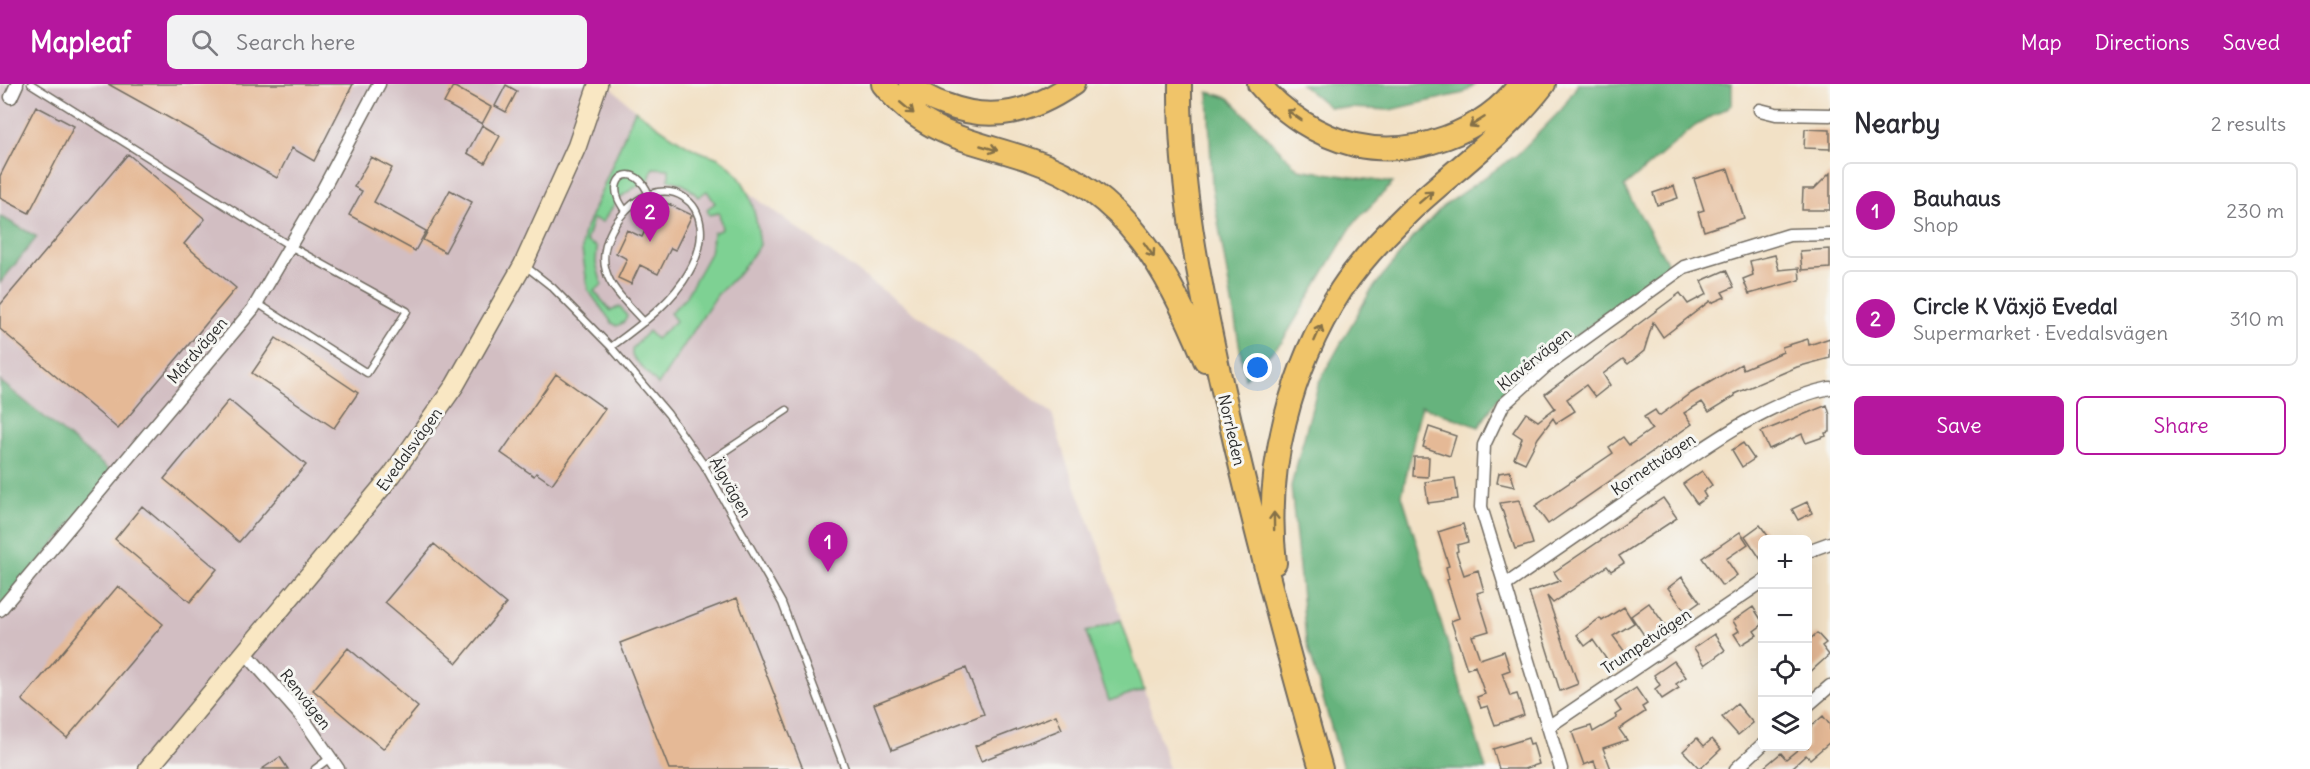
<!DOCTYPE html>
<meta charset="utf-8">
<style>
:root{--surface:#fff;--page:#f2f2f3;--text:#2b2b33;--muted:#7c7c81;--line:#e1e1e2;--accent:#b5179e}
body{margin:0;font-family:Delius,sans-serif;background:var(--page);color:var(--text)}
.controls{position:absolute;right:18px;bottom:18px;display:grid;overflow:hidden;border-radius:9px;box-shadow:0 6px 24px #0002}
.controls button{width:54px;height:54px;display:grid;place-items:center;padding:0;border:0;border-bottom:2px solid var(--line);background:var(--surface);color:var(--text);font:30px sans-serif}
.you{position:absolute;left:1258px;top:284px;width:21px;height:21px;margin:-15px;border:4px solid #fff;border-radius:50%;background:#1a73e8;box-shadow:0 0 0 9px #1a73e833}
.badge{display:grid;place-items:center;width:39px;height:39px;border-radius:50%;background:var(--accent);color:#fff;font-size:20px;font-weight:700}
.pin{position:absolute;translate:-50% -50px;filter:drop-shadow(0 2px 3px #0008)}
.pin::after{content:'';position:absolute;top:32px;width:21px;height:18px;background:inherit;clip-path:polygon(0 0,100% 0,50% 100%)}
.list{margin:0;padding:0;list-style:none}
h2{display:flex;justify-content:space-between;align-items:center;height:78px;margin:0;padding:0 24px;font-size:26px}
h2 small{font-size:20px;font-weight:400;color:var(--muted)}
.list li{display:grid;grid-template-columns:39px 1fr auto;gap:18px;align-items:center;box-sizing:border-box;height:96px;margin:0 12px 12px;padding:0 12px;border:2px solid var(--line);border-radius:9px}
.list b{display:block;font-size:22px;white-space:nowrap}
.list p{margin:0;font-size:20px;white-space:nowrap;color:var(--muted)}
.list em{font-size:20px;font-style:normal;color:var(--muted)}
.actions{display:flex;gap:12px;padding:18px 24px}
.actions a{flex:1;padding:14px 0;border:2px solid var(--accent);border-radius:9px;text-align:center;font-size:21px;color:var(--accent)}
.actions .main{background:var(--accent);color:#fff}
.icon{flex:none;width:33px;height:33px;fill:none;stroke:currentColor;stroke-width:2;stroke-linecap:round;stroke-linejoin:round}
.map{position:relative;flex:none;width:1830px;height:685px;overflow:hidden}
header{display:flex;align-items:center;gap:36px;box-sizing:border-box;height:84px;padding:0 30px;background:var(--accent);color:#fff}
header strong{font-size:28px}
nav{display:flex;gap:33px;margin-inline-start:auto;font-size:21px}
.search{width:420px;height:54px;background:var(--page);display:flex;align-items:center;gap:15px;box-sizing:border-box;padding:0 21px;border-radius:9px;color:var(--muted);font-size:22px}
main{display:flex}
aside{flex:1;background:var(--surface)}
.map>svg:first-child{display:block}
.industrial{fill:#d2bec2}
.green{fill:#7ed193;stroke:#547e5f;stroke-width:1.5}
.forest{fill:#66b37d;stroke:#486f54;stroke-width:1.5}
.building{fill:#e5b996}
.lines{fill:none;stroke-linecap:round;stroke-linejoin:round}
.lane-casing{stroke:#716b61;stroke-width:9}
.street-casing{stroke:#716b61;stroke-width:15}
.secondary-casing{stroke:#716b61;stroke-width:21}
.highway-casing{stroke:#716b61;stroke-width:26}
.lane{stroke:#fff;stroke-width:6}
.street{stroke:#fff;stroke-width:12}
.secondary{stroke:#f9e7c3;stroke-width:18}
.highway{stroke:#f0c469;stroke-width:22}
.oneway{stroke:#847047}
.labels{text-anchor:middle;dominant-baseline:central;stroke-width:6;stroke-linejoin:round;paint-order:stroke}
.street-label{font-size:16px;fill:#2b2b2b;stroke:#f6f6f2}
</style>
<header>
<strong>Mapleaf</strong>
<div class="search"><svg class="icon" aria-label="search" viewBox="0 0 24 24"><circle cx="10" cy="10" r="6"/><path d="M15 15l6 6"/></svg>Search here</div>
<nav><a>Map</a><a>Directions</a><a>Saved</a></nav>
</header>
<main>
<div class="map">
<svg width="1830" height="685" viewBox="0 0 1830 685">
<rect width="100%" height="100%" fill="#f6f6f2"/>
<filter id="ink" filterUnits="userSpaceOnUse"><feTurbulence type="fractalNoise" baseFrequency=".0167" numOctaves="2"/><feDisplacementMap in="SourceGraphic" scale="12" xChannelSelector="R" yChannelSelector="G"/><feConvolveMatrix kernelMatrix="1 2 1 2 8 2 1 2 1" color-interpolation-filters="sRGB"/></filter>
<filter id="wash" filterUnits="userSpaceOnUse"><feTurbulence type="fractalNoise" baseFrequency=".008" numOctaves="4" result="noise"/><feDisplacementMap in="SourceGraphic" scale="24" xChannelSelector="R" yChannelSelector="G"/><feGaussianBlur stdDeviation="1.35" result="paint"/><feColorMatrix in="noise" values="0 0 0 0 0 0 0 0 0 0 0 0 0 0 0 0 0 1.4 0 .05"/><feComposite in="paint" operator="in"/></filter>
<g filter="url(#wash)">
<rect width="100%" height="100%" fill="#f2e1c6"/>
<!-- industrial -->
<path class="industrial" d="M0,0H608L635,26L696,67L719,74L737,90L749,109L1052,329L1066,377L1102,471L1169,685H0V526L113,389L0,297V199L36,153L0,132Z"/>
<!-- green -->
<path class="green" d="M635,26C654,39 673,54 694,65C702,70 712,70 720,75C750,94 756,129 760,161L741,187L717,211L658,301L632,272V265L648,247L656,255L676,237L670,229L685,214L710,169L713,149L722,145L719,129L709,131L707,125L715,119L707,107L698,113C689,103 682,98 669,96V85L653,84L649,96C625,108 617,113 603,138L593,135L586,157L597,163L596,179L602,201L594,207L611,227L620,222L627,232L623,239L617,242L612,239L588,206L582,166L583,151Z
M1121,536L1144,605L1109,617L1086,548Z"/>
<!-- forest -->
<path class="forest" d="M1301,0H1475L1464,9L1390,26L1329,23Z
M1578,0H1732V21L1695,42L1624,103L1670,183L1523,291L1497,315L1479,343L1421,322L1402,411L1486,685H1343L1306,555L1291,402L1319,298L1370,208L1413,154L1443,122L1518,70L1562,25Z
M1208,8L1229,14L1298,85L1393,99L1353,140L1282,258L1245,294L1212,103Z
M0,132L37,153L0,199Z
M0,297L113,389L0,526Z"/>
<g id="blocks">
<!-- building -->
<path class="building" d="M108,0H353L314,77L292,64L277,94Z
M506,1L517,7L506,28L495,22Z
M453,2L491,23L482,40L444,19Z
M36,22L74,42L29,129L0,114V92Z
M482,41L500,52L485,79L467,69Z
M1805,45L1830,46V65L1804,64Z
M128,70L205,135L184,160L236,204L118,345L0,245V221Z
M371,73L392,84L374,118L426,147L415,167L349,131L362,107L354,103Z
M1728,85L1744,134L1704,147L1698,128L1704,126L1694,95Z
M1830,89V126H1802L1803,105H1814Z
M1674,102L1678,114L1657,121L1653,109Z
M450,106L472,118L445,168L423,156Z
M660,116L692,131L675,166L671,164L658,190L640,181L631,200L618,194L627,175L616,169L627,146L642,153Z
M1830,165V184L1802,186L1800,167Z
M1775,171L1779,186L1799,184L1800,196L1749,210L1743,195L1753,191L1750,177Z
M1726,186L1734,203L1722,208L1725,213L1711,219L1710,217L1663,253L1653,238L1644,267L1628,280L1623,275L1603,290L1610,301L1595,313L1586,301L1567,315L1575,327L1556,339L1553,334L1538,354L1525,379L1514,374L1522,354L1513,348L1526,329L1538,337L1555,324L1545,310L1680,209L1688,220L1707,210L1701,197Z
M276,254L358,309L334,344L252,289Z
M1830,254V274L1797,283L1734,310L1735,312L1709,328L1702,318L1684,329L1692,340L1548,440L1535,422L1613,369L1609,363L1623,353L1629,361L1652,345L1644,333L1655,326L1659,332L1688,311L1741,280L1743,285L1783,268L1782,263L1808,255L1809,261Z
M556,290L605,325L552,400L536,389L534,392L501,369Z
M229,316L306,381L239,458L164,395Z
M1827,321L1830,331V348L1825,349L1826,352L1806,359L1802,350L1769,365L1761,348Z
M1429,343L1456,352L1450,372L1423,363Z
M1743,359L1754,375L1742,383L1732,366Z
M1414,373H1429L1428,393L1413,392Z
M1510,387L1515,403L1497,399L1499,389Z
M1702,387L1712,401L1703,408L1706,413L1697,420L1683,400Z
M1455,394L1458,415L1428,419L1425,398Z
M1663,414L1677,434L1619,472L1624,479L1611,487L1607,482L1553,519L1547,512L1578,600L1560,607L1529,508L1560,497L1554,488Z
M1519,416L1533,460L1515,465L1500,419Z
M1807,418L1812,429L1798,436L1792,425Z
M142,422L217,485L190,518L115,455Z
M1463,440L1468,458L1457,461L1458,467L1456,468L1464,491L1478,486L1484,507L1477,509L1489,547L1472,552L1480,575L1504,567L1510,586L1502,589L1510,612L1517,610L1524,631L1495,641L1488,622L1481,624L1477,613L1485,610L1475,582L1467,585L1451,537L1459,534L1447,496L1449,495L1446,483L1449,482L1438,448Z
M1760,441L1771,456H1762V477L1745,452Z
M1740,448L1748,460L1726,475L1737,491L1722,502L1702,474Z
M434,460L506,520L457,579L385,518Z
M1682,493L1700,518L1686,528L1668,504Z
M118,502L163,540L67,654L22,616Z
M737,514L803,685H669L620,559Z
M1649,519L1665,541L1646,554L1631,532Z
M1624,523L1634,539L1613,552L1625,568L1609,579L1593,556L1585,562L1577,551L1600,534L1602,537Z
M1753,523L1762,537V541L1754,547L1757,551L1741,561L1734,550L1739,547L1733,537Z
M1817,549L1826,559L1822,562L1829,571L1808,590V557Z
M1714,550L1725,566L1705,581L1694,564Z
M348,564L418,623L383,665L313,606Z
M1674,577L1686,593L1676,600L1679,604L1662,615L1655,605L1660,601L1654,591Z
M966,584L984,630L892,666L874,620Z
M1636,604L1647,620L1642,623L1645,628L1619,645L1627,656L1603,664L1611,685H1597L1594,677L1584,681L1572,648L1591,642L1593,648L1617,634L1615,631L1621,627L1615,618Z
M1737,620L1753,639L1738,651L1722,633Z
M1056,631L1062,645L981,677L975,662Z
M1823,632L1830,641V658L1810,675L1806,671L1793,683L1795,685H1762L1781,669L1786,675L1801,663H1808V645Z
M1528,654L1530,660L1533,659L1539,680L1524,685H1499L1493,665Z
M1697,654L1704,662L1712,655L1721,665L1700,685L1683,667Z
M280,673L288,685H262Z"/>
</g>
</g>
<g filter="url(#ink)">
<use href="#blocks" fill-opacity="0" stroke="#716b61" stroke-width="1.5"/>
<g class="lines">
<defs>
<path id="lane" d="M31,0L290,162L407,227L367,289L257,219
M625,127C623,123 619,118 618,114C609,92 635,77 649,111
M524,181L552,203L611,263L668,330L704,381L782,519L845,685
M611,263C640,241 671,220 689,188C729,118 659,75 616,139C607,153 601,171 606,187C611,206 631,223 644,238
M704,381L787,326
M315,685L330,674"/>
<path id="street" d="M11,13L17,0
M1760,26L1776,30L1830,31
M1808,467L1830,459
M1504,502C1553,468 1602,434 1650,401C1702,365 1768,316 1830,304
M0,526L253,225L321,109L379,0
M244,567L302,633L338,685
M1808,621L1830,602
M1548,643L1762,498
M1561,685L1481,423L1484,361L1503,321L1544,284L1684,183L1789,151L1830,150
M1736,685L1762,661"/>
<path id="secondary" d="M148,685L392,391L455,301L523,181L577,62L598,0"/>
<path id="highway" d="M883,0C925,53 972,56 1031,76C1126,108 1169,188 1205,276
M910,0C919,9 933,17 946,21C993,39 1032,28 1073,0
M1180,0C1179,99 1199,197 1220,293C1249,424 1284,556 1321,685
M1259,0C1283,29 1318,52 1355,61C1414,74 1485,48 1520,0
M1275,479C1264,386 1290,285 1341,206C1360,177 1384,152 1409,128C1455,85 1506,50 1544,0"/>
</defs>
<!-- lane casing -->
<use href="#lane" class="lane-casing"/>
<!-- street casing -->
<use href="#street" class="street-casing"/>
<!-- secondary casing -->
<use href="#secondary" class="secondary-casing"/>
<!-- highway casing -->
<use href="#highway" class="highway-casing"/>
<!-- lane -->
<use href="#lane" class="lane"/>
<!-- street -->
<use href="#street" class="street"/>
<!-- secondary -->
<use href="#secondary" class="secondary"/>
<!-- highway -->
<use href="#highway" class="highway"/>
</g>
<!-- one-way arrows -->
<defs><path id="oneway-shaft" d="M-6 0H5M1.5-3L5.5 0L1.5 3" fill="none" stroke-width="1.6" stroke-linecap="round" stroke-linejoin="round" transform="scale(1.5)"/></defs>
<g class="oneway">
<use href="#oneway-shaft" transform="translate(907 24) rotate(40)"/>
<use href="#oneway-shaft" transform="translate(1294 31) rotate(-146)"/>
<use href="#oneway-shaft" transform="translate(1477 38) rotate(148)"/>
<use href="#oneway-shaft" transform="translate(989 64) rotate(16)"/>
<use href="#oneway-shaft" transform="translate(1426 113) rotate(-41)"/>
<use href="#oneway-shaft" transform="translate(1149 166) rotate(55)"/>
<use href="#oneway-shaft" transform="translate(1318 249) rotate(-66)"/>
<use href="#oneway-shaft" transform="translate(1274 437) rotate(-91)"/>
</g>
</g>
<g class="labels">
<!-- street labels -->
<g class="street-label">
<text transform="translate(197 266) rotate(-49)">Mårdvägen</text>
<text transform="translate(1534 275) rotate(-39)">Klavérvägen</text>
<text transform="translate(1232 346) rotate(77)">Norrleden</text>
<text transform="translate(409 365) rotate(-54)">Evedalsvägen</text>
<text transform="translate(1653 380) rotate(-34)">Kornettvägen</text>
<text transform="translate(731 403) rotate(60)">Älgvägen</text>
<text transform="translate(1646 557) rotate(-34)">Trumpetvägen</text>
<text transform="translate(306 615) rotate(52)">Renvägen</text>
</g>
</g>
</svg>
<div class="controls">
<button>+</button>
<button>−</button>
<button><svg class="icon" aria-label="locate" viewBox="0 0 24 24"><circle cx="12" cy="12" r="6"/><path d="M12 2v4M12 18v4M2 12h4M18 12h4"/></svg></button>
<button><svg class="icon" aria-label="layers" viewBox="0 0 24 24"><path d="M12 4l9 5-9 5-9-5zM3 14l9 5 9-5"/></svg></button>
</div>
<div class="you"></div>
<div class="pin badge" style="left:828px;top:488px">1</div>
<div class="pin badge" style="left:650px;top:158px">2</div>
</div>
<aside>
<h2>Nearby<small>2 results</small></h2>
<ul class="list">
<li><span class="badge">1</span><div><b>Bauhaus</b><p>Shop</p></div><em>230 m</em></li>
<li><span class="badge">2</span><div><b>Circle K Växjö Evedal</b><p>Supermarket · Evedalsvägen</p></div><em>310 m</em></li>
</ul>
<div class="actions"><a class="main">Save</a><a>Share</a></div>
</aside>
</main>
